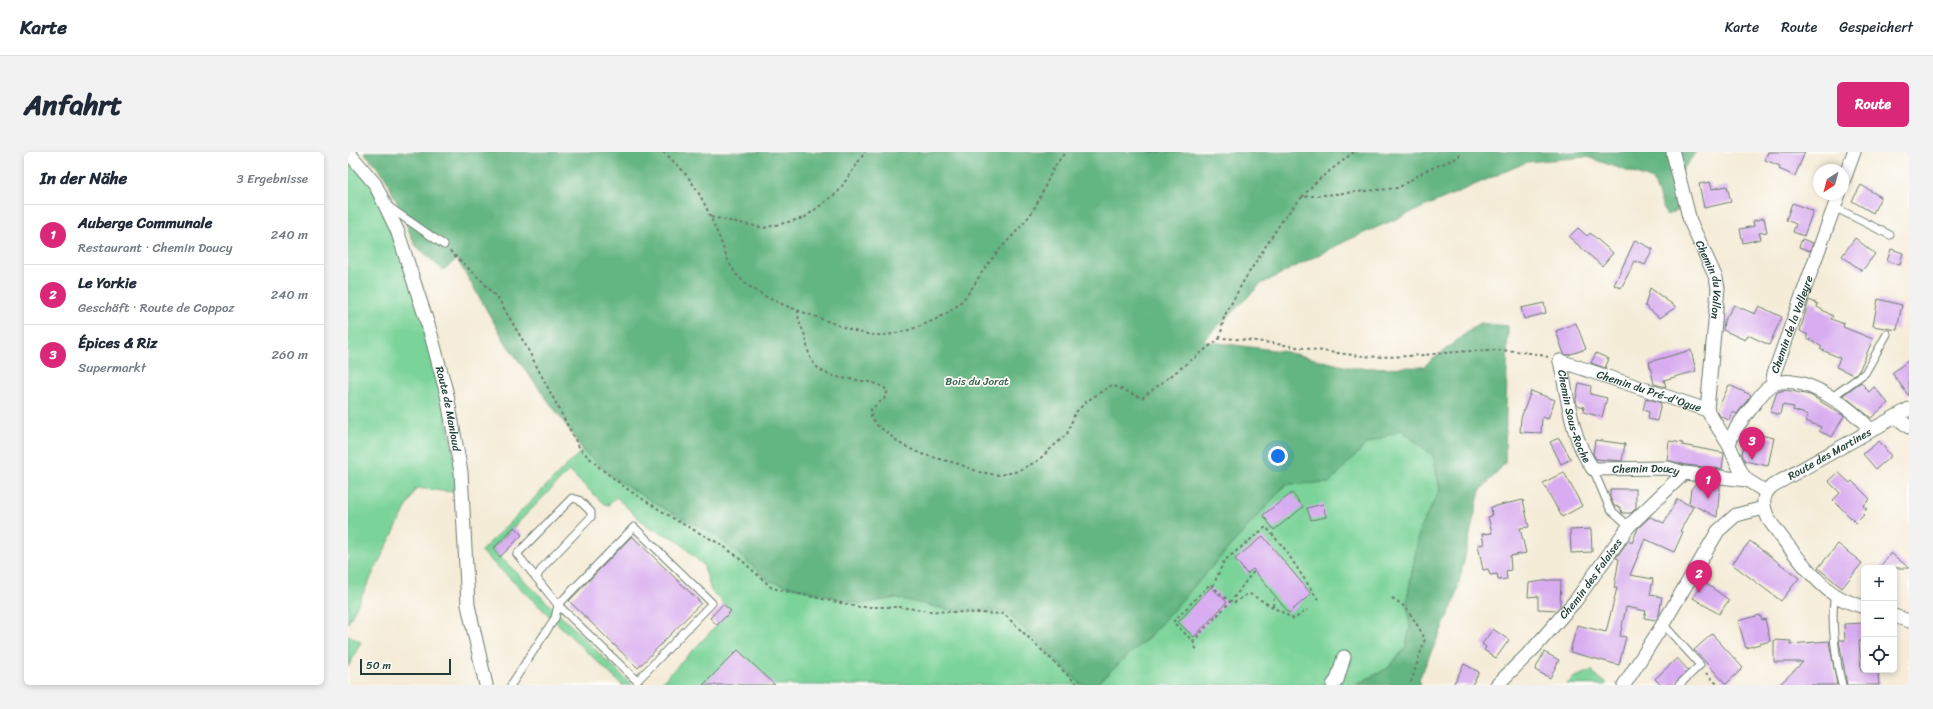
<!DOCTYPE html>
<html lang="de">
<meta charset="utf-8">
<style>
:root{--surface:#fff;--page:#f2f2f3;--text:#1f2937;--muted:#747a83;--line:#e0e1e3;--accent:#db2777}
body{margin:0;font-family:Sriracha,sans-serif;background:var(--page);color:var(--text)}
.controls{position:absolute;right:12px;bottom:12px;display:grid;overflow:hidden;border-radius:6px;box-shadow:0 2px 6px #0003}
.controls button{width:36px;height:36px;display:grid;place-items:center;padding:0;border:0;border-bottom:1px solid var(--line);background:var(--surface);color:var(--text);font:20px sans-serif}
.compass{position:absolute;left:1465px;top:12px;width:36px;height:36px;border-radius:50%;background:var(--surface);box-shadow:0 2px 6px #0003;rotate:216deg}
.scale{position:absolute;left:12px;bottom:10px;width:91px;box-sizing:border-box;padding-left:4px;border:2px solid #1f3d34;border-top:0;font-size:11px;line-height:14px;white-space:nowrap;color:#1f3d34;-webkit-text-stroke:3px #fdfcf7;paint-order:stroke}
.you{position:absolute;left:930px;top:304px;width:14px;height:14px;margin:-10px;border:3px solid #fff;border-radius:50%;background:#1a73e8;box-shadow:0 0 0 6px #1a73e833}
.badge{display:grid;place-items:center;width:26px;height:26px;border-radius:50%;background:var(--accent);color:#fff;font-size:13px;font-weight:700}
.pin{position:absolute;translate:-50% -33px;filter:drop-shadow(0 1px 2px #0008)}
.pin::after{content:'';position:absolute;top:21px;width:14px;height:12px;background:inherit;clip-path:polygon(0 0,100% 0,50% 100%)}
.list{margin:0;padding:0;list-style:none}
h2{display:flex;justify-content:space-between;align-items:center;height:52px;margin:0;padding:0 16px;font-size:17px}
h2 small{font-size:13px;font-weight:400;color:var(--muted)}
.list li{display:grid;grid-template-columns:26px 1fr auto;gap:12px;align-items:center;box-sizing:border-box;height:60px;padding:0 16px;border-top:1px solid var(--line)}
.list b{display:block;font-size:15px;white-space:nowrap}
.list p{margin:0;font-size:13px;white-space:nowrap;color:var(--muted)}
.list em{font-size:13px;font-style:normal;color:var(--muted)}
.icon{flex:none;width:22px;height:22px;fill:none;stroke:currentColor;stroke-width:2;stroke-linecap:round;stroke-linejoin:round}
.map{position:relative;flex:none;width:1561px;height:533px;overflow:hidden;border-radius:6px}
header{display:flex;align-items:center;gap:24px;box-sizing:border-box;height:56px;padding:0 20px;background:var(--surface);border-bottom:1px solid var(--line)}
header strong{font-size:19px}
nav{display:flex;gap:22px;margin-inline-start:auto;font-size:14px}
.intro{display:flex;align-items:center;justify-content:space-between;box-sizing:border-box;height:96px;padding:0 24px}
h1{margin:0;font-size:28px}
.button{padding:10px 18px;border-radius:6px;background:var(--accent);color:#fff;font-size:14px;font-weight:700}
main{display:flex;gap:24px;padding:0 24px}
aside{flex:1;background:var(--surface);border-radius:6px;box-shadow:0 2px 6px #0003}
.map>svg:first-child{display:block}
.green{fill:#7ad399;stroke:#4c8866}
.forest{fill:#63b581;stroke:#41795a}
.building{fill:#d8acf0}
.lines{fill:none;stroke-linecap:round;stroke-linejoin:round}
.lane-casing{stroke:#6a7a6d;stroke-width:9}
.street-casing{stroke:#6a7a6d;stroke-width:15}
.path{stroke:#6a7a6d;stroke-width:2;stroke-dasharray:3 3;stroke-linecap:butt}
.lane{stroke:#fff;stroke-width:7}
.street{stroke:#fff;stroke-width:13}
.labels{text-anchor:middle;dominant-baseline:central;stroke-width:3.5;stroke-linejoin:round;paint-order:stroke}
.street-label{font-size:11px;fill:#1f3d34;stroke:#fdfcf7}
.park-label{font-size:11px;fill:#36624d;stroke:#fdfcf7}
</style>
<header>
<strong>Karte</strong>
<nav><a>Karte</a><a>Route</a><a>Gespeichert</a></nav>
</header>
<div class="intro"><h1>Anfahrt</h1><a class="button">Route</a></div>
<main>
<aside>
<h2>In der Nähe<small>3 Ergebnisse</small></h2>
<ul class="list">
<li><span class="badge">1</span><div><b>Auberge Communale</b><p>Restaurant · Chemin Doucy</p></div><em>240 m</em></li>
<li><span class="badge">2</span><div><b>Le Yorkie</b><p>Geschäft · Route de Coppoz</p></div><em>240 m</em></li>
<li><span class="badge">3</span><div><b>Épices &amp; Riz</b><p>Supermarkt</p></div><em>260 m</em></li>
</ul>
</aside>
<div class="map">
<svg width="1561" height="533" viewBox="0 0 1561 533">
<rect width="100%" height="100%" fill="#fdfcf7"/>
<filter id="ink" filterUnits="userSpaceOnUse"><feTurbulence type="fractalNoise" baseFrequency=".025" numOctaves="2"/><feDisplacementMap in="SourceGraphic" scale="8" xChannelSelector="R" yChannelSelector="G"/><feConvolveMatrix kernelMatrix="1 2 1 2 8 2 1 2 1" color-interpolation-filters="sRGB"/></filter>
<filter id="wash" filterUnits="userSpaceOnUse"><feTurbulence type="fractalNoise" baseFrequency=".012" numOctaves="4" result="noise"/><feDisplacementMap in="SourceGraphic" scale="16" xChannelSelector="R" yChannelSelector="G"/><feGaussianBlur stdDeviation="0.9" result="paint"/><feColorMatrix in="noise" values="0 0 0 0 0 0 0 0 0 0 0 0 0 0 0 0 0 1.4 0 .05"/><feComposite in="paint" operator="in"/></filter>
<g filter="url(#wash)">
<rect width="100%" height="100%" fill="#f5ecd8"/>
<!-- green -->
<path class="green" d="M0,0L27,32L82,179L113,341L68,336L0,471Z
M1053,278L1085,303L1092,338L1072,376L1059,448L1062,475L1058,495L1040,516L1008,533H747L801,485L938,332L981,331L1018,292Z
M234,298L269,328L317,357L368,383L422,429L512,452L548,446L602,458L658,459L730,530L735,533H311L383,459L363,439L356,414L328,387L301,376L268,345L261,353L256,352L221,319L144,397L284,533H274L133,399Z
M0,483L13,490L0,515Z
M1244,518L1248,525L1259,531L1257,533L1219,532L1225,526Z"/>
<!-- forest -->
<path class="forest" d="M16,0H1348L1333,20L1332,58L1318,63L1305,28L1239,5L1179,10L1000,88L913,132L855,189L934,199L1004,216L1075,215L1131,171L1160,174L1157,311L1132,339L1107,448L1071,527L1073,533H1008L1040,516L1058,495L1062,475L1059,448L1072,376L1092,338L1085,303L1053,278L1018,292L981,331L938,332L800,486L747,533H735L730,530L658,459L602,458L548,446L512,452L422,429L368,383L317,357L269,328L234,298L223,280L159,193L109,107L95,118L67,93L38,26Z"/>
<g id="blocks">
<!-- building -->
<path class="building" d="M1420,0H1457L1447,24L1431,17L1432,14L1417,8Z
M1362,30L1364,37L1379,34L1383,50L1356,56L1351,32Z
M1513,33L1533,45L1525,61L1504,49Z
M1444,51L1465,59L1456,84L1445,80L1448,72L1438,68Z
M1416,66L1419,80L1411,81L1413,87L1395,91L1392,77L1406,74L1405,69Z
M1230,76L1239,84L1242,81L1265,101L1254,114L1221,85Z
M1507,86L1527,102L1514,119L1494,104Z
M1454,87L1465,91L1462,99L1451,95Z
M1287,88L1305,97L1297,113L1287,109L1273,136L1266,133Z
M1543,97L1555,101L1552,113L1539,109Z
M1302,136L1328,155L1312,166L1297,154Z
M1530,147L1554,153L1549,178L1525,174Z
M1461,148L1470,152L1469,155L1485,164L1483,167L1496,172L1495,175L1525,187L1511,219L1506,223L1488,215L1492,206L1472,197L1474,195L1458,185L1460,183L1452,179Z
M1196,151L1198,161L1176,167L1173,156Z
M1386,153L1407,162L1411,154L1434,165L1421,193L1400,183L1397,188L1375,178L1376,169Z
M1228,171L1238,197L1220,203L1216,202L1208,179Z
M1343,198L1348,219L1316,228L1318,235L1306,232L1301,210Z
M1248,201L1261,207L1257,216L1243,211Z
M1561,208V244L1544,221Z
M1513,230L1521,240L1526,235L1540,251L1523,266L1495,243Z
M1231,231L1243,234L1242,242L1259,246L1254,265L1235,260L1236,255L1229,253L1228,247Z
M1381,233L1403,243L1389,262L1384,260L1381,268L1372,264L1369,259Z
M1438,238L1462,243L1496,264L1484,285L1471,279L1473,275L1458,269L1460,263L1445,258L1446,255L1434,253L1432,263L1422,260L1429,240Z
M1183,239L1207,248L1200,267L1194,265L1193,281L1172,280L1173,266Z
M1298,246L1313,251L1309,269L1300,267L1301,260L1295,258Z
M1399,280L1426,286L1420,314L1397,309L1394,302Z
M1211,286L1223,307L1213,312L1202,290Z
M1247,288L1277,292L1274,309L1248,307L1245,302Z
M1321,289L1335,291L1334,293L1376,301L1374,317L1338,313L1319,308Z
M1531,289L1543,304L1528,317L1515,302Z
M1216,320L1234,354L1214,365L1195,331Z
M1490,320L1502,331L1504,329L1522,347L1515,354L1519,357L1514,362L1516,363L1508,371L1485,348L1492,341L1480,329Z
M1349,330L1372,333L1369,365L1341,351L1343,337Z
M1262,337H1288V356L1283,361H1274L1272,355L1266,354L1262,345Z
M944,341L955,355L926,378L915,363Z
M1329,347L1345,355L1332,379L1335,380L1326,400L1297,387L1282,423L1305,427L1302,443L1314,445L1311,463L1308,468L1296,466L1298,459L1278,455L1272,484L1278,485L1271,513L1222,500L1229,473L1258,480L1269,436H1266L1271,407L1268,406L1280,389L1284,391L1290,376L1302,365L1316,371Z
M1175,348L1181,375L1172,376L1178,401L1162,404L1163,418L1158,419L1159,427L1150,428L1149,422L1142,423L1140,417L1135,418L1130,393L1136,392L1134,382L1144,381L1140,365L1144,364L1143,355Z
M975,352L978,365L963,368L959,356Z
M166,375L174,383L152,405L145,397Z
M1243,377L1244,400L1223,401L1222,378Z
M284,384L353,451L290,516L221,449Z
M915,384L963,442L941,461L905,417L899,422L887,407Z
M1402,389L1451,426L1433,449L1384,412Z
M1490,392L1514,411L1494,436L1470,416Z
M1543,401L1561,416H1531Z
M1202,428H1213L1212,454L1209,458L1190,457V444L1180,445L1181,431Z
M1356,430L1381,448L1371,462L1345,446Z
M863,435L879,450L846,485L830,470Z
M375,452L383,459L369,473L362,466Z
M1412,463L1414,468L1417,467L1422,489L1398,496L1390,469Z
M1516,471V489H1511L1513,519L1530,518L1531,533H1499L1491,488H1497L1496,472Z
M1145,477L1161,488L1148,506L1136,498L1138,495L1134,492Z
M1364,482L1395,516L1378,532L1346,498Z
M1426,488L1443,489L1442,492L1481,489L1489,533H1431L1455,510H1426Z
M390,498L427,533H355Z
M1196,500L1211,508L1202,526L1187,518Z
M1329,506L1340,518L1326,533H1313L1307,527Z
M1116,512L1131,520L1124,533H1105Z"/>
</g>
</g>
<g filter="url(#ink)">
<use href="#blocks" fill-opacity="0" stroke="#6a7a6d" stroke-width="1"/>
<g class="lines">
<defs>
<path id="lane" d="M41,55L96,93
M1486,55L1542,83
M1484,245L1517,221L1539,182
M1245,317L1262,357L1281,374
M1487,443C1482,465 1488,511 1494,533
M1315,472L1352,513L1331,533
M163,533L207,466L210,453L286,375L364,451L289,529L210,453L169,402L224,346L231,348L243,360V365L195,415L188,426"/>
<g id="street">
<path id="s1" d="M0,0L27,32L49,78L82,179L99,243L113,320L120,453L138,533"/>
<path id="s2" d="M1325,1L1342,69L1368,126L1370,136L1359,258"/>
<path d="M1495,30L1506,0"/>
<path id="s3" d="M1212,209C1220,245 1223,287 1245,317L1320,316L1336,321L1399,328"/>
<path id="s4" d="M1212,209L1359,258L1381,293L1394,322L1399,328L1418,340"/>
<path id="s5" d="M1424,233L1426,221L1491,42"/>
<path d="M1548,265L1561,275"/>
<path d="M1381,293C1384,280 1393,269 1401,259C1408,250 1415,237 1426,232C1454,220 1507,257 1523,279"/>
<path id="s6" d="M1516,455C1506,452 1496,449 1487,443C1467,430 1436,389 1421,368C1415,355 1412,345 1424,334L1561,257"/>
<path d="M1546,464L1561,469"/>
<path d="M985,533L989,528L996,505"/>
<path id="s7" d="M1149,533L1187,495L1228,448L1281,374L1336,321"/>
<path d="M1276,533L1312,477L1370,379L1388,363L1416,356"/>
</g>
</defs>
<!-- lane casing -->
<use href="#lane" class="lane-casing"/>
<!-- street casing -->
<use href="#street" class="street-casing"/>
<!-- path -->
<path class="path" d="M315,0C348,27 356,50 372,87C376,98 381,114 389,123C412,148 448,157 479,169C495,175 511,182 528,183C551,185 597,167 613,150C625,137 632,121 643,108C656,91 672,78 684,60C697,40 701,17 718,0
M954,45L970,28L1006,0
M363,65L416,76L456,66L490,40L517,0
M102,99L135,130L151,148L178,194L232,297L252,316L282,339L331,370L372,392L389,404L424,436L511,455H552L581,459L656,462L730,533
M450,158C450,173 454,174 458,187C459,193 460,200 462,205C477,237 521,220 540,239L536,247L523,257V265L529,273L553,292L573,302L611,312L631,320L651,323L667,320L688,310L719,282L727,261L739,249L764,233L794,246L872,186C921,188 968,200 1016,204C1077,209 1141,188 1200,205
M872,186L876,165L895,130L935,67L954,45L1050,36L1077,19L1109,6L1114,0
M906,420C896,429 891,441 882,450L845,489L825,470L862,432L882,450L886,451L898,443L902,442L946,467L959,458
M865,434L876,409L918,375L936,396L971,449
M1044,446C1060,454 1068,471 1077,487L1062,533
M925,454L926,446
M845,489L849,499
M1358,521L1370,533"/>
<!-- lane -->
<use href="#lane" class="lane"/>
<!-- street -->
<use href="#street" class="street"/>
</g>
</g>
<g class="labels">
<!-- street labels -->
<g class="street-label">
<text stroke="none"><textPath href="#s2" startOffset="133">Chemin du Vallon</textPath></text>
<text stroke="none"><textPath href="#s5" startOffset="64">Chemin de la Valleyre</textPath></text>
<text stroke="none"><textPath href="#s4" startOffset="94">Chemin du Pré-d'Ogue</textPath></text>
<text stroke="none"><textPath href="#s1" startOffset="279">Route de Manloud</textPath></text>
<text stroke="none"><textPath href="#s3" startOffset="57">Chemin Sous-Roche</textPath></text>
<text stroke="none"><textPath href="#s6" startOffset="235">Route des Martines</textPath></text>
<text stroke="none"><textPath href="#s3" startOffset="167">Chemin Doucy</textPath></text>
<text stroke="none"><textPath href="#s7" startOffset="142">Chemin des Falaises</textPath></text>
</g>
<!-- park labels -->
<g class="park-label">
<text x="629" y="229">Bois du Jorat</text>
</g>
</g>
</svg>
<div class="controls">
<button>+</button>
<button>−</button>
<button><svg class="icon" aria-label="locate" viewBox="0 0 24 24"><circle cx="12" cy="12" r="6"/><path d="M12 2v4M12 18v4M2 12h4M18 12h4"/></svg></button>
</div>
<svg class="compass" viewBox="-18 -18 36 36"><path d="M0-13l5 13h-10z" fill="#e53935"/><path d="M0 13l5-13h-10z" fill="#747a83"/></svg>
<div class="scale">50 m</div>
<div class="you"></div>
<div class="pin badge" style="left:1360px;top:347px">1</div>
<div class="pin badge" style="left:1351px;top:441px">2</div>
<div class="pin badge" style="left:1404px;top:308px">3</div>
</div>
</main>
